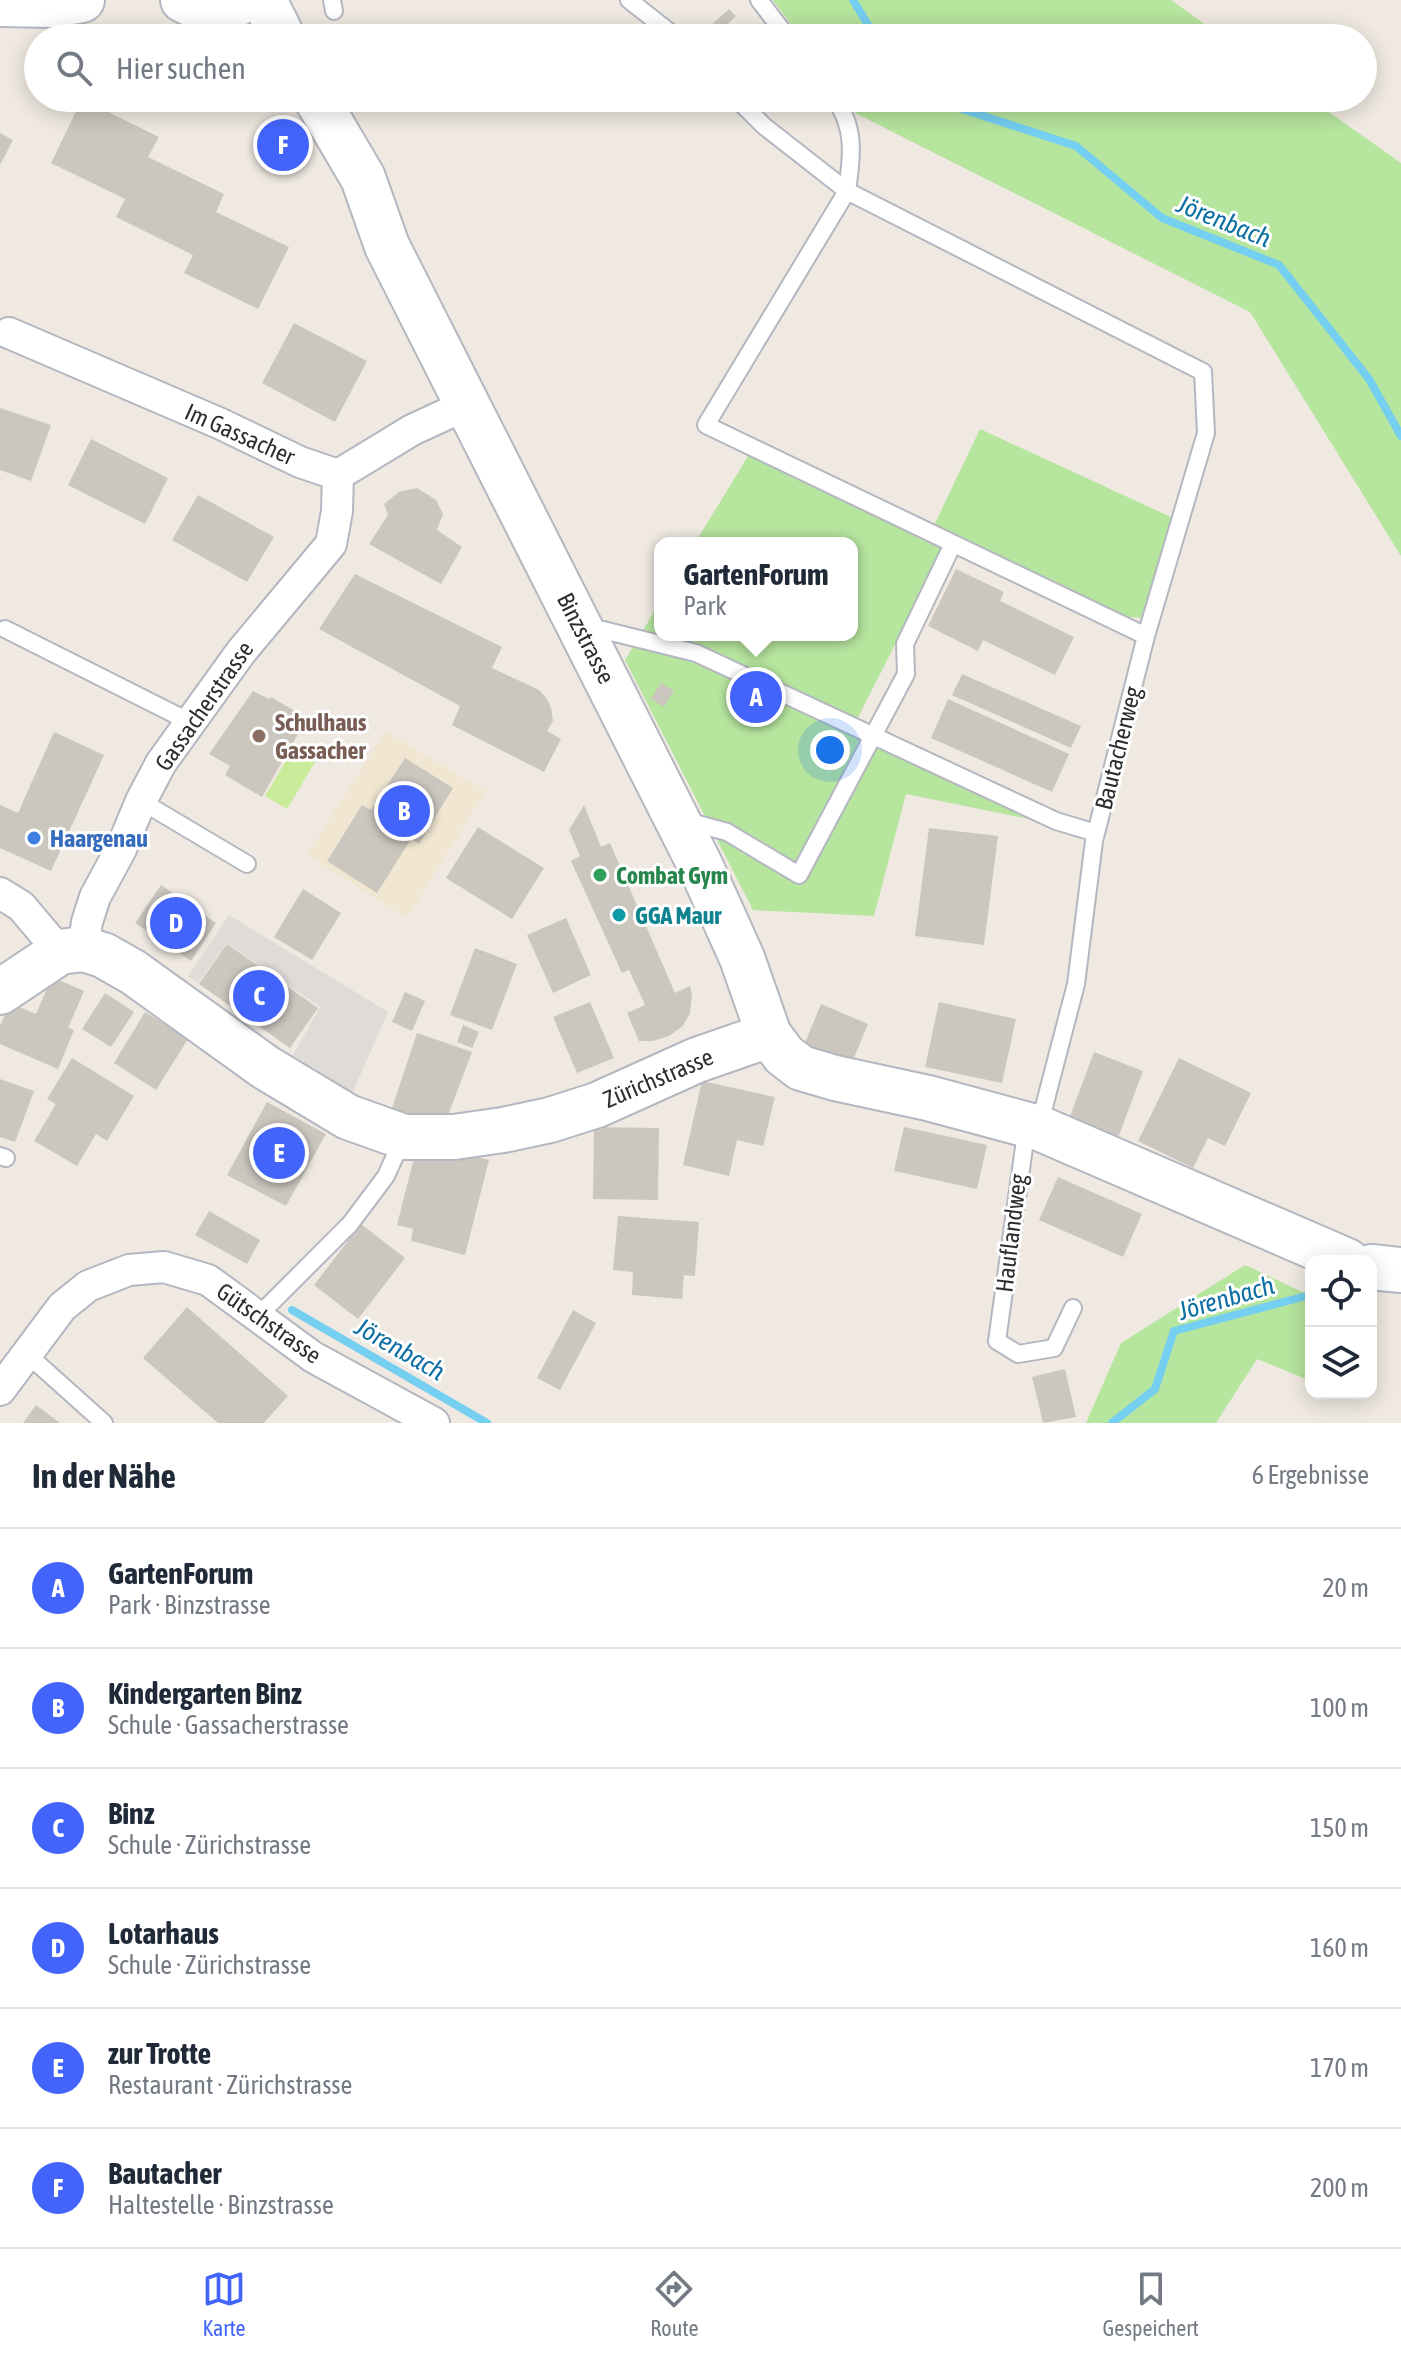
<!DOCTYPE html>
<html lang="de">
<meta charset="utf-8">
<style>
:root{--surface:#fff;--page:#f6f6f7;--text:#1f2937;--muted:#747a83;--line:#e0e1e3;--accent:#4264fb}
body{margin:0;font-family:"Asap Condensed",sans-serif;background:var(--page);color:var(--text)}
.controls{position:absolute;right:24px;bottom:24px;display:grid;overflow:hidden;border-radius:16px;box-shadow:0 4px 20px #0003}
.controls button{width:72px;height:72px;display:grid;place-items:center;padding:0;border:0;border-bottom:2px solid var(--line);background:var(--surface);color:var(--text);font:40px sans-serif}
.you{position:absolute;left:830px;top:750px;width:28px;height:28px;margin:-20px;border:6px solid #fff;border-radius:50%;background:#1a73e8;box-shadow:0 0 0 12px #1a73e833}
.badge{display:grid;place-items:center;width:52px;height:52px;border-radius:50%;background:var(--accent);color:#fff;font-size:26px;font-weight:700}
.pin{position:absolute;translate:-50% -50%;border:4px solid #fff;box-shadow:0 2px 8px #0006}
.popup{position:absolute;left:654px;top:537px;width:204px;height:104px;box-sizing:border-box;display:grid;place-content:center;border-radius:16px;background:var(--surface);filter:drop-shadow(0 2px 6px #0005);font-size:26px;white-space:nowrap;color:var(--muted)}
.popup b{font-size:30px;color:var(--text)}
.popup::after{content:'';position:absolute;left:50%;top:100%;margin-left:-16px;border:16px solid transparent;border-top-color:var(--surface)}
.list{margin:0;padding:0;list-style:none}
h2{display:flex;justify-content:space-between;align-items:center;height:104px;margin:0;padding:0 32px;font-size:34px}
h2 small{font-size:26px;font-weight:400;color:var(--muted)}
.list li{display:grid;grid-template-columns:52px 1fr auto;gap:24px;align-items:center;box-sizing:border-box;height:120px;padding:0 32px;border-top:2px solid var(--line)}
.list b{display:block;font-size:30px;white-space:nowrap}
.list p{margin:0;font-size:26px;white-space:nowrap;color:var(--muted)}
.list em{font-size:26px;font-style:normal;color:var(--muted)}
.icon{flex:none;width:44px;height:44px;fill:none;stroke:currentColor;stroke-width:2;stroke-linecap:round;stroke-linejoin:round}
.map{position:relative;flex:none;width:1401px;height:1423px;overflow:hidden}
.search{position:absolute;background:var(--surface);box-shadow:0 4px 20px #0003;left:24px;right:24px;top:24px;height:88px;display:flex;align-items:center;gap:20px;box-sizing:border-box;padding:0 28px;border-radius:44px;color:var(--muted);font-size:30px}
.sheet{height:824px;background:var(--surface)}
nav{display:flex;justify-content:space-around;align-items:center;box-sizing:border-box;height:112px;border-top:2px solid var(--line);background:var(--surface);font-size:22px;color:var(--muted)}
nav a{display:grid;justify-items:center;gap:4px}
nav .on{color:var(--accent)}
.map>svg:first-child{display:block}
.education{fill:#f0e6d1}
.green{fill:#b6e59e}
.pitch{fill:#c9ec9a}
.plaza{fill:#dfdcd8}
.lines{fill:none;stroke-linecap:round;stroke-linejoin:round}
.stream{stroke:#75cff0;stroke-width:8}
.building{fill:#cbc7bf}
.lane-casing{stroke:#b4b7c1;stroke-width:20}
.street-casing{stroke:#b4b7c1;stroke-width:34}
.secondary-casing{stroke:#b4b7c1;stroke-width:48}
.lane{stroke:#fff;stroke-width:16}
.street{stroke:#fff;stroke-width:30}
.secondary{stroke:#fff;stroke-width:44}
.education-dot{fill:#8d6e63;stroke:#fff;stroke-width:3}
.shop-dot{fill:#3f7fe0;stroke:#fff;stroke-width:3}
.leisure-dot{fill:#2e9e5b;stroke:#fff;stroke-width:3}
.culture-dot{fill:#0f9aa8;stroke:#fff;stroke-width:3}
.labels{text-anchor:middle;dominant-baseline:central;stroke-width:6;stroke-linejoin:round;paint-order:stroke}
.street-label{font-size:24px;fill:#2e2e2e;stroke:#fff}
.education-label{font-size:24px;font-weight:bold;fill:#785e54;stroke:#fff;text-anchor:start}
.shop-label{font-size:24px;font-weight:bold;fill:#366cbe;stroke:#fff;text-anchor:start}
.leisure-label{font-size:24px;font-weight:bold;fill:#27864d;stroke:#fff;text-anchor:start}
.culture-label{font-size:24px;font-weight:bold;fill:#0d838f;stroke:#fff;text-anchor:start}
.water-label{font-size:26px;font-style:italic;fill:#0d6fa3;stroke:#fff}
</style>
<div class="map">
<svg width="1401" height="1423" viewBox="0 0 1401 1423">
<rect width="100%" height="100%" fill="#efe9e1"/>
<!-- education -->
<path class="education" d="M385,731L486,791L407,918L307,855Z"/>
<!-- green -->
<path class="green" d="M773,0H1171L1224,38H801Z
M845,98H1309L1401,163V556L1250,312L857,114Z
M980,429L1173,518L1141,618L1120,616L952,533L850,733L1049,823L906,794L874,916L753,910L625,660L660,602V635H852V543H695L750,453L928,538Z
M1245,1265L1311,1296V1381L1257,1359L1216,1423H1086L1121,1343Z"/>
<!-- pitch -->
<path class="pitch" d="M296,744L318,757L287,809L265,796Z"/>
<!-- plaza -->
<path class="plaza" d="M229,915L388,1012L352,1094L293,1055L320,1007L227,943L198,983L188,976Z"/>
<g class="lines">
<!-- stream -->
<path class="stream" d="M853,0L876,38
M928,98L1076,146L1162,218L1279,265L1369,379L1401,436
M292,1310L487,1423
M1112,1423L1155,1389L1174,1331L1306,1296"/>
</g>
<!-- building -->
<path class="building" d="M729,9L736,16L717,34L710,26Z
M82,99L159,137L148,157L224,194L216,212L289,247L258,309L184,273L193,255L116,217L125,199L51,163Z
M0,133L13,140L0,165Z
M294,323L367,361L335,422L262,383Z
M0,408L51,425L31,481L0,470Z
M91,439L168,478L145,524L68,485Z
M417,488L436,500L443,514L437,530L462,547L441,584L369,544L388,515L384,504L399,492Z
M198,495L274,537L247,582L172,540Z
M956,569L1004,592L1000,601L1074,637L1055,675L983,640L978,651L928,626Z
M355,574L502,647L492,668L539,690L547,699L551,708L553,721L547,731L561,739L544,772L452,725L460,706L319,629Z
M962,674L1081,726L1071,748L952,695Z
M661,683L674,691L664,707L651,699Z
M253,691L269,699L271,697L307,718L262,797L225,775L230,766L209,754Z
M948,699L1069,754L1052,792L931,738Z
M54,732L104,755L51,871L0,848V805L18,813Z
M405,758L453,788L419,844L411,839L377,893L327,861L362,805L371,810Z
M584,805L601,847L610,843L675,993L690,986L692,994L690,1013L683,1026L669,1036L653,1041H639L627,1013L645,1005L629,970L622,973L571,861L580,856L569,830Z
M478,827L544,868L512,919L446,878Z
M929,828L998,836L984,945L915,936Z
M161,885L216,923L191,961L135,923Z
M303,889L341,913L312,960L274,937Z
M566,918L591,975L553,993L527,935Z
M227,944L318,1008L290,1048L199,984Z
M475,948L517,964L492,1030L450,1015Z
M52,977L84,991L68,1028L74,1030L58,1069L0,1044V1026L10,1003L36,1014Z
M405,992L425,1001L412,1031L392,1022Z
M105,993L134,1012L111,1047L82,1029Z
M590,1002L614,1058L577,1073L553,1017Z
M939,1002L1016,1019L1002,1083L925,1067Z
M821,1004L868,1024L851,1065L804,1045Z
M145,1012L188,1039L156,1090L114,1063Z
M463,1025L479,1032L472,1048L457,1042Z
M417,1033L472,1052L447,1118L391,1111Z
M1094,1052L1143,1071L1118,1138L1069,1119Z
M72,1058L134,1096L107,1141L96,1134L77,1166L34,1141L56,1104L47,1099Z
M1179,1058L1251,1093L1225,1146L1208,1138L1193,1168L1138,1141Z
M0,1079L34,1091L15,1142L0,1137Z
M702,1081L775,1097L763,1146L737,1140L729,1176L683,1165Z
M267,1102L326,1134L286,1206L227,1175Z
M594,1127L659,1128L658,1200L593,1199Z
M904,1127L987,1145L977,1189L894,1171Z
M445,1149L489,1160L465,1255L411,1241L413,1229L397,1225L415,1154L442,1161Z
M1058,1177L1142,1214L1123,1257L1039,1220Z
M209,1211L260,1240L247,1264L195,1235Z
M618,1216L699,1222L695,1276L684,1275L682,1299L632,1295L633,1272L613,1270Z
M361,1224L405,1258L358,1319L314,1285Z
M187,1307L288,1396L264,1423H218L143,1358Z
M573,1310L596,1323L560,1390L537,1378Z
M1065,1369L1076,1417L1043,1423L1032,1377Z
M36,1405L60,1423H23Z"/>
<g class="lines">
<defs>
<path id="lane" d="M332,0L334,11
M629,0L677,38
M759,0L788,38
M736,98L764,126L847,191L1203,372L1206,433L1146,636L1094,841L1076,984L1039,1126
M834,98C856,127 852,157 847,191L706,425L1146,636
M5,629L190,722
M588,635L603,630L696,653L1056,821L1096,833
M141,801L247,864
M687,821L727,832L799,875L906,674L905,644L953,544
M1027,1126L997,1341L1018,1354L1054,1348L1073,1308
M0,1156L6,1158
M258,1316L350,1224L386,1176L403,1138
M27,1354L104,1423"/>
<path id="street" d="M9,333L221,424L300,462L338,475L412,430L466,405
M0,893L21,906L60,952
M83,949L87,922L95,897L121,849L141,801L161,763L241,652L331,544L337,511L338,475
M0,1390L62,1307L88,1286L129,1270L164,1267L208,1280L313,1357L434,1423"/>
<path id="secondary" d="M183,0C204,12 224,13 244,0
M264,0L283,38
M0,4L53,5L82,0
M316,98L363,178L387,246L701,867L742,958L769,1035L784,1055L801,1068L835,1078L928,1098L1039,1128L1347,1261
M0,992L60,952L83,949L103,955L133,972L265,1067L348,1117L404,1137H454L503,1130L550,1120L597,1105L697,1060L769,1035
M1371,1267L1401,1270"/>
</defs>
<!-- lane casing -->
<use href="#lane" class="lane-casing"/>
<!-- street casing -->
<use href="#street" class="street-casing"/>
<!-- secondary casing -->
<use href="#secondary" class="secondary-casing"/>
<!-- lane -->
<use href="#lane" class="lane"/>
<!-- street -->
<use href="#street" class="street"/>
<!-- secondary -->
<use href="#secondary" class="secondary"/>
</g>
<!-- markers -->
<circle class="education-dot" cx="259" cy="736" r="8"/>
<circle class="shop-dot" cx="34" cy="838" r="8"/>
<circle class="leisure-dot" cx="600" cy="875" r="8"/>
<circle class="culture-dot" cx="619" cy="915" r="8"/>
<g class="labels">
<!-- street labels -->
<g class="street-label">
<text transform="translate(240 434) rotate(24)">Im Gassacher</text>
<text transform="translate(586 638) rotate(63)">Binzstrasse</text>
<text transform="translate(204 706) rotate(-55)">Gassacherstrasse</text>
<text transform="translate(1118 748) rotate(-76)">Bautacherweg</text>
<text transform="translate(658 1078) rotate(-23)">Zürichstrasse</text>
<text transform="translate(1011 1233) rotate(-83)">Hauflandweg</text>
<text transform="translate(269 1323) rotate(35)">Gütschstrasse</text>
</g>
<!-- education labels -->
<g class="education-label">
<text x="275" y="722">Schulhaus<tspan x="275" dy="28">Gassacher</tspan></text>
</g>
<!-- shop labels -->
<g class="shop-label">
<text x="50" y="838">Haargenau</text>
</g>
<!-- leisure labels -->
<g class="leisure-label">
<text x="616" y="875">Combat Gym</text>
</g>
<!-- culture labels -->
<g class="culture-label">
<text x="635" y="915">GGA Maur</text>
</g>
<!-- water labels -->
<g class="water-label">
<text transform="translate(1224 221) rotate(22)">Jörenbach</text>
<text transform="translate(1226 1298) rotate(-16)">Jörenbach</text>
<text transform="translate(400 1349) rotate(30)">Jörenbach</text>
</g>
</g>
</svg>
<div class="controls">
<button><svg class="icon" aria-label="locate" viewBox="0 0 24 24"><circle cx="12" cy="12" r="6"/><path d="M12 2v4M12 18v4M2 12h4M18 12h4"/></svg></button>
<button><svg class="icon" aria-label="layers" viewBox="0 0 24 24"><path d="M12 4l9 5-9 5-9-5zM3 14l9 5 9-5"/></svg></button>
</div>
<div class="you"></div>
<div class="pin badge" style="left:756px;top:697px">A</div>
<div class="popup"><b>GartenForum</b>Park</div>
<div class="pin badge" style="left:404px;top:811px">B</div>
<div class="pin badge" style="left:259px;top:996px">C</div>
<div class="pin badge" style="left:176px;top:923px">D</div>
<div class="pin badge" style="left:279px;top:1153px">E</div>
<div class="pin badge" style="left:283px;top:145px">F</div>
<div class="search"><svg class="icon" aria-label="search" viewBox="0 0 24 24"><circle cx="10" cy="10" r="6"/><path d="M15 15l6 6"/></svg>Hier suchen</div>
</div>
<section class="sheet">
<h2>In der Nähe<small>6 Ergebnisse</small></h2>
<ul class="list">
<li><span class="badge">A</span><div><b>GartenForum</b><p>Park · Binzstrasse</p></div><em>20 m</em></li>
<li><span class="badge">B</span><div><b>Kindergarten Binz</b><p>Schule · Gassacherstrasse</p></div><em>100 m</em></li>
<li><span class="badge">C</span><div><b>Binz</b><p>Schule · Zürichstrasse</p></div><em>150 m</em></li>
<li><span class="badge">D</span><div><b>Lotarhaus</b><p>Schule · Zürichstrasse</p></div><em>160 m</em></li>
<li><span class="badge">E</span><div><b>zur Trotte</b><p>Restaurant · Zürichstrasse</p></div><em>170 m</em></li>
<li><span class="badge">F</span><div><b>Bautacher</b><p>Haltestelle · Binzstrasse</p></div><em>200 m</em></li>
</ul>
</section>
<nav>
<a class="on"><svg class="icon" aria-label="map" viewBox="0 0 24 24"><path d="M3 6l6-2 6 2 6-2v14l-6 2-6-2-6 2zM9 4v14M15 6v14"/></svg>Karte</a>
<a><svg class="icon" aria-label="directions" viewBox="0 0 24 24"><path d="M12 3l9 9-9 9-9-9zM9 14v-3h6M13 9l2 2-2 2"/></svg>Route</a>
<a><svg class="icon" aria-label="saved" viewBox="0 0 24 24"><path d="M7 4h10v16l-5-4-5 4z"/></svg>Gespeichert</a>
</nav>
